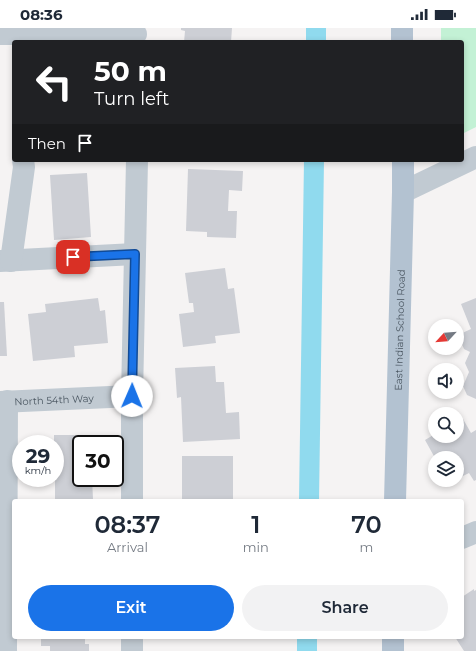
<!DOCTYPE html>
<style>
body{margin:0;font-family:Montserrat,sans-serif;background:#f2f2f3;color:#1f2937;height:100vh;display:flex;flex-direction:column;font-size:15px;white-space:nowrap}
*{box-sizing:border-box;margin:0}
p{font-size:13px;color:#747a83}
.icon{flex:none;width:22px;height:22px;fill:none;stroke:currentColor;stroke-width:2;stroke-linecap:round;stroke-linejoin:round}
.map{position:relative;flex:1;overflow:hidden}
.side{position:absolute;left:12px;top:471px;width:452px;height:140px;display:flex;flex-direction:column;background:#fff;border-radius:4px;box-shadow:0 2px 6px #0003}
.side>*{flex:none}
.top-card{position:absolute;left:12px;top:12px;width:452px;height:122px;border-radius:4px;box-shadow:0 2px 6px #0003;background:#202124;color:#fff;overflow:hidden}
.needle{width:26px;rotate:244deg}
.controls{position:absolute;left:428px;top:291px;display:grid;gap:8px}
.controls a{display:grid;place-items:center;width:36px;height:36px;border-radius:50%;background:#fff;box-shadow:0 2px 6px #0003;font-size:20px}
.speed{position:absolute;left:12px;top:407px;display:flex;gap:8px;font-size:20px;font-weight:700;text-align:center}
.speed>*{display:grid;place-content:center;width:52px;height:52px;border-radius:50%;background:#fff;box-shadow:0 2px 6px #0003;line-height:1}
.speed small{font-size:10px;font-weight:400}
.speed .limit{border:2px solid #111;border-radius:6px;background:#fff;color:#111}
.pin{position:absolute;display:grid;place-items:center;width:34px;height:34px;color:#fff;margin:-17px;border-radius:8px;box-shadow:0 2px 6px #0006}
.me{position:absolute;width:44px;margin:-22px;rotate:1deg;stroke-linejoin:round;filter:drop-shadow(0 0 3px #0008)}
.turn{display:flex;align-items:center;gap:14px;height:84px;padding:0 16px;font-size:18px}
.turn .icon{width:52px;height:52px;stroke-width:2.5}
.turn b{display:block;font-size:28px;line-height:34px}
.then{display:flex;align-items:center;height:38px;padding:0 16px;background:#0003;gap:8px;font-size:15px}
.eta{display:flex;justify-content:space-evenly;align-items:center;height:68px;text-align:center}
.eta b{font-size:24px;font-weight:600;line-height:28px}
.action{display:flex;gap:8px;margin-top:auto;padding:8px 16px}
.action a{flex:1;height:46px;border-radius:24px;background:#1a73e8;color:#fff;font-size:16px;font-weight:600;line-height:46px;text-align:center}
.action a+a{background:#f2f2f3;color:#1f2937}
.status{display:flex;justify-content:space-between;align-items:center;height:28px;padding:0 20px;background:#fff;direction:ltr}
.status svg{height:11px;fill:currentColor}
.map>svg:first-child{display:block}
.green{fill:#c3f1d5}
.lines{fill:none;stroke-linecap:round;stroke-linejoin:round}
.canal{stroke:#90daee;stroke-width:20}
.building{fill:#cdcfd5}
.minor{stroke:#c1cad2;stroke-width:22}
.major{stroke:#b3c2d1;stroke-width:22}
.route-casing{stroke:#114b97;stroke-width:10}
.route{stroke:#1a73e8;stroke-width:7}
.labels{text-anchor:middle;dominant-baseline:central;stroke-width:3.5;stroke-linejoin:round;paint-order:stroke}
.street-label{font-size:10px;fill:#4a5661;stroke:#fff}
</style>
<div class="status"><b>08:36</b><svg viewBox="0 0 49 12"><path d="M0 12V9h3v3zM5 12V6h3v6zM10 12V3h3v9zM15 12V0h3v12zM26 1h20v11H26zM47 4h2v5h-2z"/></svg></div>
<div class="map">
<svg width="476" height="623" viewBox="0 0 476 623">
<rect width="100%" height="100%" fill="#f5f3f3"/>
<polygon class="green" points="441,0 476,0 476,99 462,106 462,14 441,14"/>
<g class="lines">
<g class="canal">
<polyline points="316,14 316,0"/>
<polyline points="309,473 314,132"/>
<polyline points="307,623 307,609"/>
</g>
</g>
<g class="building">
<polygon points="181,0 232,0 231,14 184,14 185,3 181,2"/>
<polygon points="188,141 243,143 242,163 229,162 228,183 237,183 236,210 207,209 207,204 186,203"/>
<polygon points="87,145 91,209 54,212 50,147"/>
<polygon points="225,240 228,261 234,260 240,305 215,308 216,315 183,319 179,286 194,284 193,275 189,275 185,245"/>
<polygon points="98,270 100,283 105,282 108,315 74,318 75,329 33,333 28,286 46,284 45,276"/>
<polygon points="476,270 476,371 467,367 463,358 469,344 465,335 470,324 464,321 458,307 471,301 461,276"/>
<polygon points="0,274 4,274 7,328 0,328"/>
<polygon points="215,338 216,354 224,354 226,385 239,384 240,411 183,414 181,369 177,370 175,340"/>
<polygon points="463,391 471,405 476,402 476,452 474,453 469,445 457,451 457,430 435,430 425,412 435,406 435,408 457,408 457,394"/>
<polygon points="54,407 91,407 91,416 81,416 81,450 92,450 93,471 55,471 55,416 54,416"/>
<rect x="182" y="428" width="51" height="45"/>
<polygon points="474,561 474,563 476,562 476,623 464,623 455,609 462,609 462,569"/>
<polygon points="41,609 85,609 85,616 89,616 89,623 50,623 50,618 41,618"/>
</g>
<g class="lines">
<g class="minor">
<polyline points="0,6 136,6"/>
<polyline points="403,164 476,129"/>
<polyline points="0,233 135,226"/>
<polyline points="11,233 24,139 23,132"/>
<path id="s1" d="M 0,374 L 132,368"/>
<polyline points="132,473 132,368 137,132"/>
<polyline points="462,510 476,504"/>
<polyline points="6,623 7,373"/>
<polyline points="132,623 132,609"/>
</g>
<g class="major">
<polyline points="402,0 402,14"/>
<path id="s2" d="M 395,473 L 403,164 L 403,132"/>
<polyline points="393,609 393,623"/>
</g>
</g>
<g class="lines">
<defs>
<polyline id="route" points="73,229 135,226 132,368"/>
</defs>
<use href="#route" class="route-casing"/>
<use href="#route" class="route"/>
</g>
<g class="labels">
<g class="street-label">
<text stroke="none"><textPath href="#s2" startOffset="171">East Indian School Road</textPath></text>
<text stroke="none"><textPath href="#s1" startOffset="54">North 54th Way</textPath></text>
</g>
</g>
</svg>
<div class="controls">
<a><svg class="needle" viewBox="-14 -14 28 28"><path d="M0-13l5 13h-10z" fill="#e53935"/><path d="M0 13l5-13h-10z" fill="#747a83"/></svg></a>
<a><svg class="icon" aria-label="sound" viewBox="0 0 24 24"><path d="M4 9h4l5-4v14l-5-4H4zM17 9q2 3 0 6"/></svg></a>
<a><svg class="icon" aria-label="search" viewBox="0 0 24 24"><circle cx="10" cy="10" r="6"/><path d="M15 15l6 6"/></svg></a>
<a><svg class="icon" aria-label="layers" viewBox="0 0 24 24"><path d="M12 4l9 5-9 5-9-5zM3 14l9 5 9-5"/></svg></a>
</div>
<div class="speed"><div>29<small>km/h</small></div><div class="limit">30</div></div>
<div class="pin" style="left:73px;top:229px;background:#d93025"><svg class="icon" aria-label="arrive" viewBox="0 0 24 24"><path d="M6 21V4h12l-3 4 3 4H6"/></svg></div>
<svg class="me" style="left:132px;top:368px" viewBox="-20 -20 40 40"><circle r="19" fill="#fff"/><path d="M0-13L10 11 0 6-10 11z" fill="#1a73e8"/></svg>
<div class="top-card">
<div class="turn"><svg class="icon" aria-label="left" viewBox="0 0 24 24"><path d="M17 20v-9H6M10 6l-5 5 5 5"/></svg><div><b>50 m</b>Turn left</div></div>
<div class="then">Then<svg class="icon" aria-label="arrive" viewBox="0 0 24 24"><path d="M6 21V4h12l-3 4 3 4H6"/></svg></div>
</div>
<section class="side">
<div class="eta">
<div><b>08:37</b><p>Arrival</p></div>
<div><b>1</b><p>min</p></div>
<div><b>70</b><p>m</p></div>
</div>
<div class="action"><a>Exit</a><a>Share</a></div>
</section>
</div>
